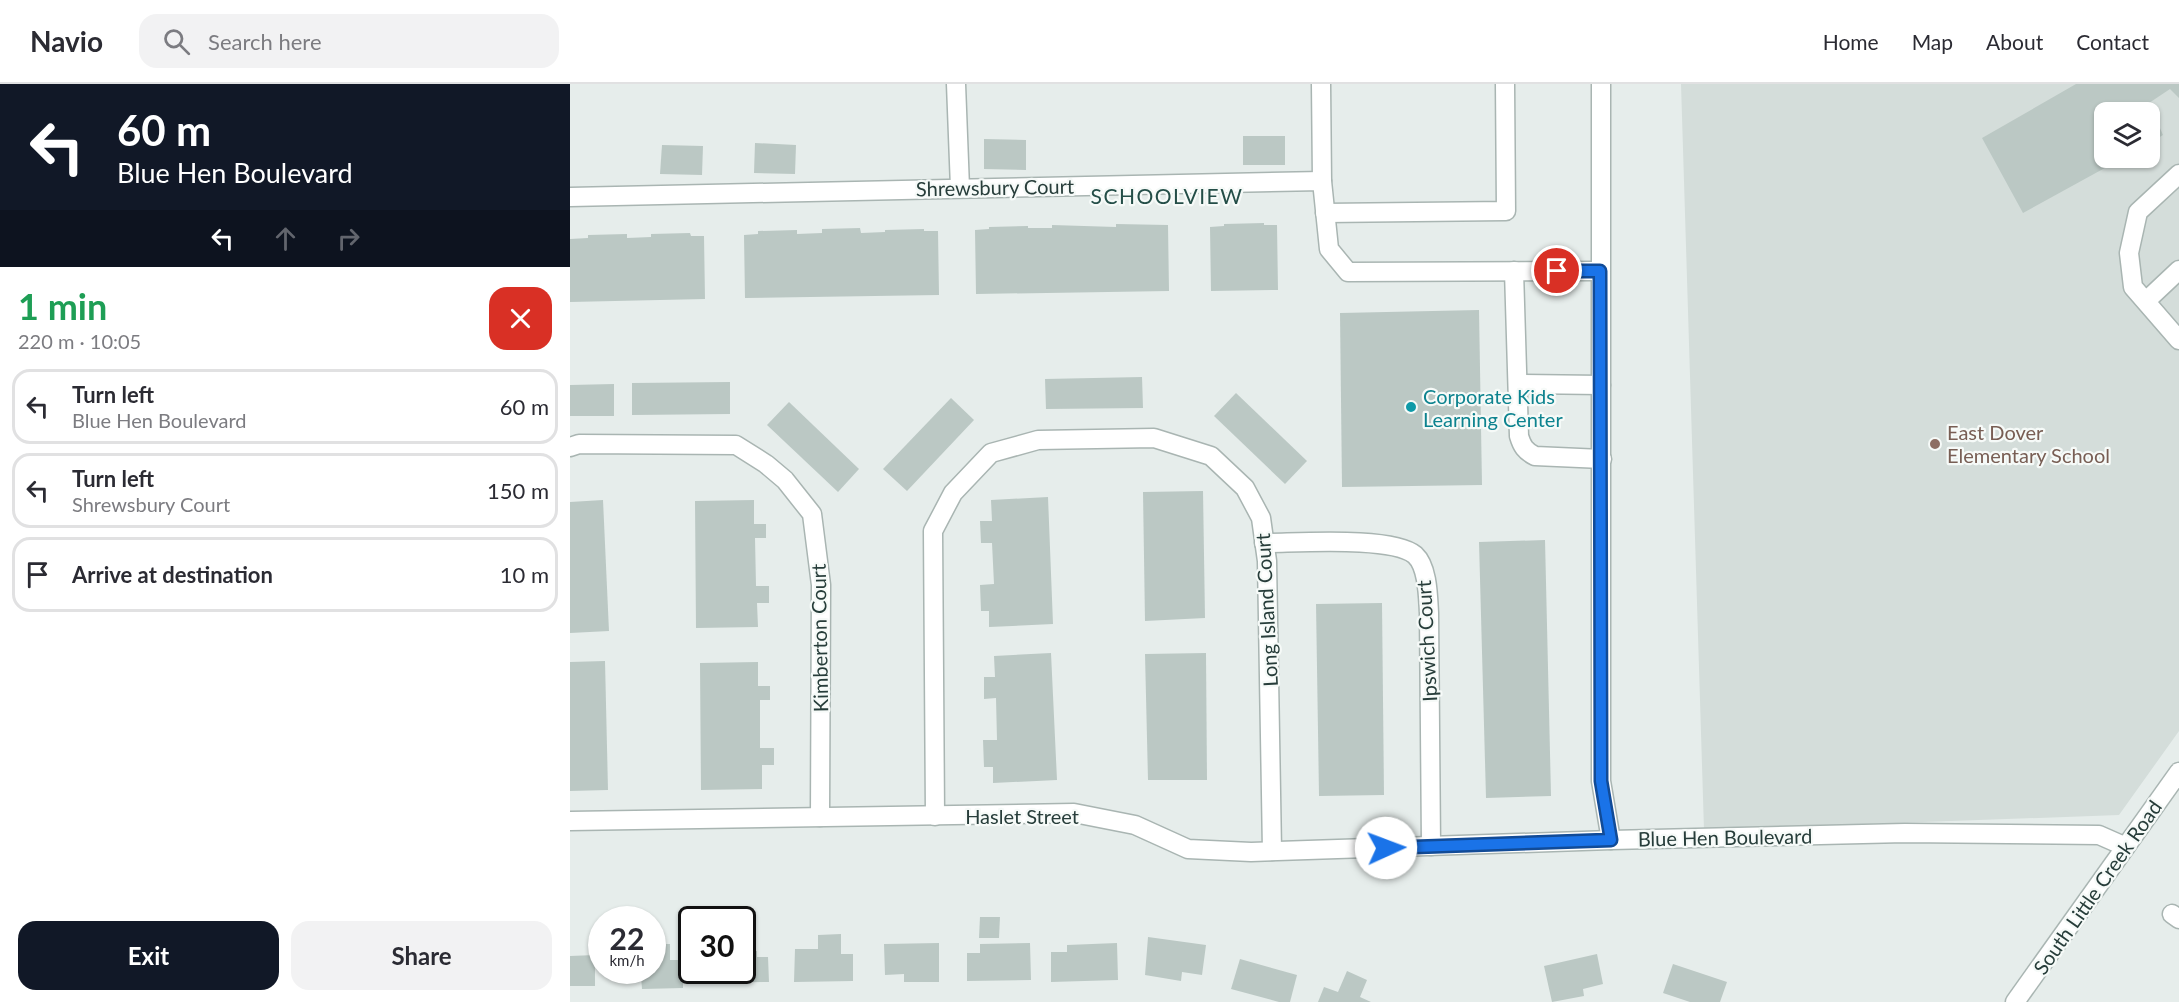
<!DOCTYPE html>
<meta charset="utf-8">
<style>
body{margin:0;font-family:Lato,sans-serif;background:#f2f2f3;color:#2b2b33;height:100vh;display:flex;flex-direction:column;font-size:22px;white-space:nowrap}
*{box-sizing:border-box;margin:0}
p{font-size:20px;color:#7c7c81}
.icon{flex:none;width:33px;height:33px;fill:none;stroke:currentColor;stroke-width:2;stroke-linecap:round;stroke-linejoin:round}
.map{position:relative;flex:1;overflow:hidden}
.side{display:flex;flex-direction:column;background:#fff;width:570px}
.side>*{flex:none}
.guide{background:#111827;color:#fff;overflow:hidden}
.buttons{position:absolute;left:1524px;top:18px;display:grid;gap:12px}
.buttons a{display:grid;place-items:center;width:66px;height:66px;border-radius:12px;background:#fff;box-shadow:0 2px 4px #0004;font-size:30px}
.speed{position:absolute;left:18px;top:822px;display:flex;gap:12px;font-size:30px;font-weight:700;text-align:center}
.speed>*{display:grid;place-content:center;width:78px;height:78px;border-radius:50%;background:#fff;box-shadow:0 2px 4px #0004;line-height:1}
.speed small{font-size:15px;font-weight:400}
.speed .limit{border:3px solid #111;border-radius:9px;background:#fff;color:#111}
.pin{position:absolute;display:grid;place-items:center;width:51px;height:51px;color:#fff;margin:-26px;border:3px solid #fff;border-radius:50%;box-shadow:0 2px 6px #0007}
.me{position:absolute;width:66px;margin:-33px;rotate:88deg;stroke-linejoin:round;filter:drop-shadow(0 0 4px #0008)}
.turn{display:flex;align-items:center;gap:21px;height:126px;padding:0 18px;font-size:27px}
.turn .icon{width:78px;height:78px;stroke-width:2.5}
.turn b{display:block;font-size:42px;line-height:51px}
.lanes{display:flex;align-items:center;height:57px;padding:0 18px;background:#0003;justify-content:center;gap:30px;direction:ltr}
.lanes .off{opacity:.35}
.round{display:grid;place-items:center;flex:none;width:63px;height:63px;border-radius:18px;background:#f2f2f3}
.head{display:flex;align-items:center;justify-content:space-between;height:102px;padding:0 18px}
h1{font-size:36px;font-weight:700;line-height:45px;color:#1e9e55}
.action{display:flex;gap:12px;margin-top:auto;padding:12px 18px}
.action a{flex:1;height:69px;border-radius:18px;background:#111827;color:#fff;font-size:24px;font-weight:700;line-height:69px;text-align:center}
.action a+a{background:#f2f2f3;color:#2b2b33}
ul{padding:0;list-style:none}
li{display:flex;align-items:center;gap:18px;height:75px;margin:0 12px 9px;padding:0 6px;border:3px solid #e1e1e2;border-radius:18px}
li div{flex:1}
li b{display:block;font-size:22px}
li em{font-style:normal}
header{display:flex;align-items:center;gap:36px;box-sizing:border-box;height:84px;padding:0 30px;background:#fff;border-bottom:2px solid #e1e1e2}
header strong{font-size:28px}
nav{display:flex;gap:33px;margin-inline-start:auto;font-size:21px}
.search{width:420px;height:54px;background:#f2f2f3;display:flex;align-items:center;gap:15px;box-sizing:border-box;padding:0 21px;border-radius:18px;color:#7c7c81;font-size:22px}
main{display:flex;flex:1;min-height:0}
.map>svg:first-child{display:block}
.built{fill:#d4ddda;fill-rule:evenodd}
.building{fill:#bbc8c4}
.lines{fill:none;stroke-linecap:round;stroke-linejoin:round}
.minor-casing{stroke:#a9b5b2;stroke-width:21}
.minor{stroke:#fff;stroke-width:18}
.route-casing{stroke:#114b97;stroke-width:15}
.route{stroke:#1a73e8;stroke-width:10}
.culture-dot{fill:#0f9aa8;stroke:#f6faf8;stroke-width:2}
.education-dot{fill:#8d6e63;stroke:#f6faf8;stroke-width:2}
.labels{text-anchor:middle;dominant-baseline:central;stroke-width:4.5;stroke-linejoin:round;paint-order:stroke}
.street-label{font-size:20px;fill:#273d3a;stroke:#f6faf8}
.culture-label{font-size:20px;fill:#0d838f;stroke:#f6faf8;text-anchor:start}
.education-label{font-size:20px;fill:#785e54;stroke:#f6faf8;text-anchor:start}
.neighbourhood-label{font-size:21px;letter-spacing:1.5px;fill:#244e48;stroke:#f6faf8}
</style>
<header>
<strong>Navio</strong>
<div class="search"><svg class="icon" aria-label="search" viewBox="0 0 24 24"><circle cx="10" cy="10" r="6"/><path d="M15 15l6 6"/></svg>Search here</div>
<nav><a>Home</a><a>Map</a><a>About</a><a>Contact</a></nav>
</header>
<main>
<section class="side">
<div class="guide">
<div class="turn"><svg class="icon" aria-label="left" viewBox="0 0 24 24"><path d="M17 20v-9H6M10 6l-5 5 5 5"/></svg><div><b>60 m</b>Blue Hen Boulevard</div></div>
<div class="lanes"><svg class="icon" aria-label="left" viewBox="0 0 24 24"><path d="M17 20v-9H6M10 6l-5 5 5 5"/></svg><svg class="icon off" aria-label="ahead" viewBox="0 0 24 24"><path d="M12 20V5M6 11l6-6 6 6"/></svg><svg class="icon off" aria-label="right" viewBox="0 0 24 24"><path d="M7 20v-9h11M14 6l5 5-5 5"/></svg></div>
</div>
<div class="head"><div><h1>1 min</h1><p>220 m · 10:05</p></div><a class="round" style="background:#d93025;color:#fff"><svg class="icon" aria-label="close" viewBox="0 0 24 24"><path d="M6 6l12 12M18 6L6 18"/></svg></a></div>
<ul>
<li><svg class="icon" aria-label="left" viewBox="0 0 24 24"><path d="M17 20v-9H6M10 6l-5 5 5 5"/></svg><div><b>Turn left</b><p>Blue Hen Boulevard</p></div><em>60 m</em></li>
<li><svg class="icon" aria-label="left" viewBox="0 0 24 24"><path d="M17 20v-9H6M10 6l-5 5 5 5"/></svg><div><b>Turn left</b><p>Shrewsbury Court</p></div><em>150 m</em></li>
<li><svg class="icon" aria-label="arrive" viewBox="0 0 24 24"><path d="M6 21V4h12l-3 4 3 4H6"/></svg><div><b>Arrive at destination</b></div><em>10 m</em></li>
</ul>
<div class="action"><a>Exit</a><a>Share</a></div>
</section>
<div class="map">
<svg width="1609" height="918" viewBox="0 0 1609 918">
<rect width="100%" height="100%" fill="#e6edeb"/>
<path class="built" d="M 1111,0 L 1609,0 L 1609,647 L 1549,731 L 1134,746 ZM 1534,28 L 1580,28 L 1580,74 L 1534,74 Z"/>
<g class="building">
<polygon points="1506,0 1609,0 1609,14 1600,5 1579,19 1593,51 1580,59 1580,28 1534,28 1534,74 1553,74 1453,129 1412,54"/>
<rect x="673" y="52" width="42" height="29"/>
<polygon points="414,55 456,56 456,86 414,85"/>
<polygon points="185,59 226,61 225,90 184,89"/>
<polygon points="92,61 133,62 132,91 90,90"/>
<polygon points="694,139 694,141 707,141 708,206 641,207 640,143 654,142 654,140"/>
<polygon points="546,140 598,141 599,207 406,210 405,146 419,145 419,143 458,142 458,144 482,144 482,141 546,143"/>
<polygon points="290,144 291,149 315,148 315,146 354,145 354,147 368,147 369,211 175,214 174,151 188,150 188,147 227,146 227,150 252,149 252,145"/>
<polygon points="120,149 121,152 134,152 135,215 0,218 0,155 18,154 18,151 57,150 57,154 81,153 81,150"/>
<polygon points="909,226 912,401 772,403 770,229"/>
<polygon points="572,293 573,324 476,325 475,295"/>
<polygon points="160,298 160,330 62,331 62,299"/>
<polygon points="44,300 44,332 0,332 0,301"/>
<polygon points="666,309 737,377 715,400 644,332"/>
<polygon points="381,314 404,336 337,407 313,385"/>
<polygon points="219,318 289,385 268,408 197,341"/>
<polygon points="633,407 635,534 575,537 573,408"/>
<polygon points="478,413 483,540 419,543 419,527 411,527 410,501 424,500 422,459 411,459 410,437 422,437 421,416"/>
<polygon points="33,416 39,547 0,549 0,418"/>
<polygon points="184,416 184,440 196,440 196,454 185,454 186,502 199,502 199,519 187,519 188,543 126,544 125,417"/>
<polygon points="975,456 981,712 916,714 909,458"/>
<polygon points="812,519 814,711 749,712 746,520"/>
<polygon points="481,569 487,696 423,699 423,683 414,683 413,656 427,656 426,614 414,615 414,593 425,593 424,572"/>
<polygon points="636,569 637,696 578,696 575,570"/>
<polygon points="35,577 38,706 0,707 0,578"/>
<polygon points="188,578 188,602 200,602 200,616 190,616 190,664 204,664 204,681 192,681 192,705 131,706 130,579"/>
<polygon points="410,833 430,833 429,854 409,854"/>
<polygon points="271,850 271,870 283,870 283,897 224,898 225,865 248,865 248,851"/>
<polygon points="578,853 636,861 632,891 612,888 611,897 575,891"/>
<polygon points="369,859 369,898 334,898 334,890 315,891 314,860"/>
<polygon points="460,859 461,896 397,897 397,869 410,869 410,860"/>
<polygon points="547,859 548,896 481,898 481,868 497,868 497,861"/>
<polygon points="82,860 100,860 100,876 113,876 113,904 72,905 71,892 59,893 59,886 82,886"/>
<polygon points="187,867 187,873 198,873 199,898 136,899 136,886 172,886 172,868"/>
<polygon points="1027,870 1033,900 1013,905 1014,912 982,918 974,882"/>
<polygon points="25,871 25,902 0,902 0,872"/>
<polygon points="670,875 727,891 720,918 709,918 661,905"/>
<polygon points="1103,880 1157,898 1150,918 1120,918 1093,909"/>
<polygon points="777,887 797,896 790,913 801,918 748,918 754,903 768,908"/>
</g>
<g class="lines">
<defs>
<g id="minor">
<polyline points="386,0 390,104"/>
<polyline points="751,0 752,97"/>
<polyline points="1031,0 1031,697 1041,756"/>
<polyline points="1609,90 1568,128 1559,169 1563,203 1609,256"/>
<polyline points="0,113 752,97 759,165 778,188 1030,187"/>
<polyline points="755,129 936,127 935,0"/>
<path d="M 944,187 L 949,352 C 952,362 955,367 965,372 L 1032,375"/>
<polyline points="1576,217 1609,186"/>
<polyline points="948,300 1031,301"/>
<polyline points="0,363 9,360 166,361 196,380 215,396 242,430 251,501 250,733"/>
<path d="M 694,459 C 727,459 823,452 845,471 C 858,483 858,513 859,529 L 861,762"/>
<polyline points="365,732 363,447 383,409 421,369 468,356 584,354 641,372 675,404 691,434 697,477 702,767"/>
<polyline points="0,737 504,729 565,741 618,765 681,768 1041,756 1335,749 1529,751 1554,762"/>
<polyline points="1602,830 1609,835"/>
<polyline points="1445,918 1609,688"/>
</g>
</defs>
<use href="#minor" class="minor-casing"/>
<use href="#minor" class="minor"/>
</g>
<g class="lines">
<defs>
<polyline id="route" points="816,764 1041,756 1031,697 1030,187 987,187"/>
</defs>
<use href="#route" class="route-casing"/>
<use href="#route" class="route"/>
</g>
<circle class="culture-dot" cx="841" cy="323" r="6"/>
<circle class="education-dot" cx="1365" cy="360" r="6"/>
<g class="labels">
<g class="street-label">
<text transform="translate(425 103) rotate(-1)">Shrewsbury Court</text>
<text transform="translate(696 526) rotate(-93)">Long Island Court</text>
<text transform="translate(249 554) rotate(-91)">Kimberton Court</text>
<text transform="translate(856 557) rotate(-93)">Ipswich Court</text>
<text x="452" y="732">Haslet Street</text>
<text transform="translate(1155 753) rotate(-1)">Blue Hen Boulevard</text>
<text transform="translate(1527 803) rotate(-55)">South Little Creek Road</text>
</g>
<g class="culture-label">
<text x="853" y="312">Corporate Kids<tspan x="853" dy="23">Learning Center</tspan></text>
</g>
<g class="education-label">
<text x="1377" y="348">East Dover<tspan x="1377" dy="23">Elementary School</tspan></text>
</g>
<g class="neighbourhood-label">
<text x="597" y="111">SCHOOLVIEW</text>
</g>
</g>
</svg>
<div class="buttons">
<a><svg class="icon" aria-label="layers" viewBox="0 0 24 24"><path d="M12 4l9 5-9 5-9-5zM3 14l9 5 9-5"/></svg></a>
</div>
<div class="speed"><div>22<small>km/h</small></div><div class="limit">30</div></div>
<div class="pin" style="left:987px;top:187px;background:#d93025"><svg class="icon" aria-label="arrive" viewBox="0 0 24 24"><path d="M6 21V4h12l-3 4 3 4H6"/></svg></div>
<svg class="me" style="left:816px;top:764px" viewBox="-20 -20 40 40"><circle r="19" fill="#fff"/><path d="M0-13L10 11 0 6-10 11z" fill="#1a73e8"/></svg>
</div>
</main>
